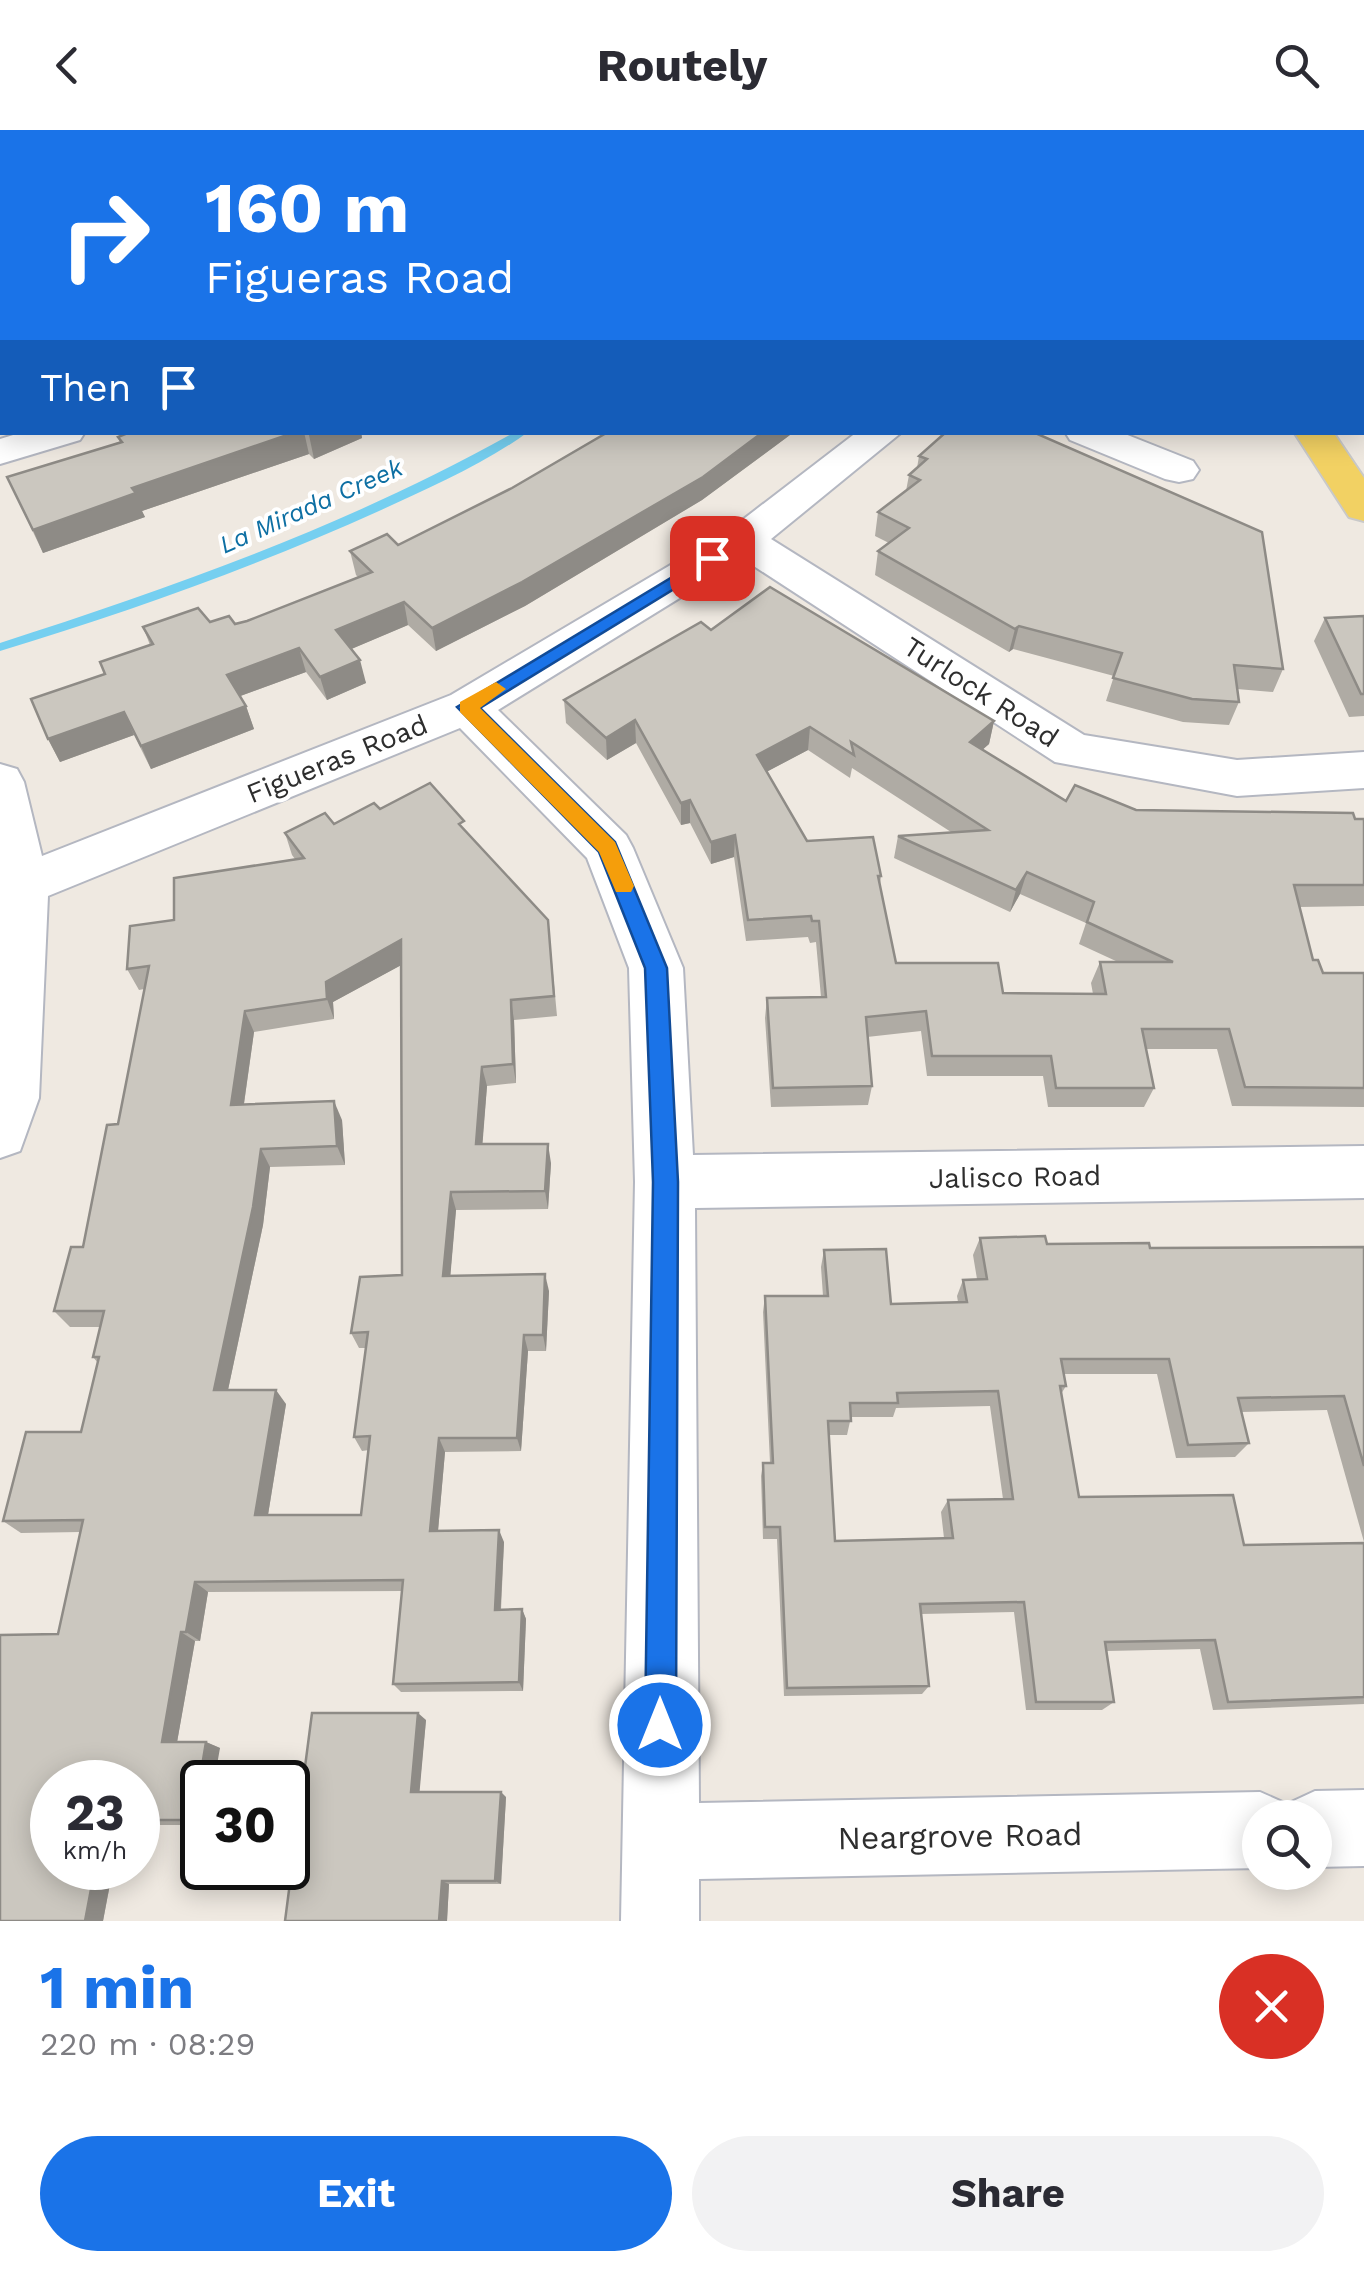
<!DOCTYPE html>
<meta charset="utf-8">
<style>
body{margin:0;font-family:"Work Sans",sans-serif;background:#f2f2f3;color:#2b2b33;height:100vh;display:flex;flex-direction:column;font-size:38px;white-space:nowrap}
*{box-sizing:border-box;margin:0}
p{font-size:32px;color:#7c7c81}
.icon{flex:none;width:55px;height:55px;fill:none;stroke:currentColor;stroke-width:2;stroke-linecap:round;stroke-linejoin:round}
.map{position:relative;height:1791px;overflow:hidden}
.drawer{display:flex;flex-direction:column;background:#fff;flex:1}
.drawer>*{flex:none}
.guide{position:absolute;left:0px;top:0px;width:1365px;height:305px;box-shadow:0 5px 25px #0003;background:#1a73e8;color:#fff;overflow:hidden}
.tools{position:absolute;left:1242px;top:1670px;display:grid;gap:20px}
.tools a{display:grid;place-items:center;width:90px;height:90px;border-radius:50%;background:#fff;box-shadow:0 5px 25px #0003;font-size:50px}
.speed{position:absolute;left:30px;top:1630px;display:flex;gap:20px;font-size:50px;font-weight:700;text-align:center}
.speed>*{display:grid;place-content:center;width:130px;height:130px;border-radius:50%;background:#fff;box-shadow:0 5px 25px #0003;line-height:1}
.speed small{font-size:25px;font-weight:400}
.speed .limit{border:5px solid #111;border-radius:15px;background:#fff;color:#111}
.pin{position:absolute;display:grid;place-items:center;width:85px;height:85px;color:#fff;margin:-42px;border-radius:20px;box-shadow:0 5px 15px #0006}
.me{position:absolute;width:110px;margin:-55px;rotate:0deg;stroke-linejoin:round;filter:drop-shadow(0 0 8px #0008)}
.turn{display:flex;align-items:center;gap:35px;height:210px;padding:0 40px;font-size:45px}
.turn .icon{width:130px;height:130px;stroke-width:2.5}
.turn b{display:block;font-size:70px;line-height:85px}
.then{display:flex;align-items:center;height:95px;padding:0 40px;background:#0003;gap:20px;font-size:38px}
.round{display:grid;place-items:center;flex:none;width:105px;height:105px;border-radius:52px;background:#f2f2f3}
.head{display:flex;align-items:center;justify-content:space-between;height:170px;padding:0 40px}
h1{font-size:60px;font-weight:700;line-height:75px;color:#1a73e8}
.primary-button{display:flex;gap:20px;margin-top:auto;padding:20px 40px}
.primary-button a{flex:1;height:115px;border-radius:60px;background:#1a73e8;color:#fff;font-size:40px;font-weight:700;line-height:115px;text-align:center}
.primary-button a+a{background:#f2f2f3;color:#2b2b33}
header{display:flex;justify-content:space-between;align-items:center;height:130px;padding:0 40px;background:#fff;font-size:45px;font-weight:700}
.map>svg:first-child{display:block}
.lines{fill:none;stroke-linecap:round;stroke-linejoin:round}
.stream{fill:#75cff0;fill-rule:evenodd}
.street-casing{stroke:#b4b7c1;stroke-width:4}
.primary-casing{stroke:#c9c9c9;stroke-width:4}
.street{fill:#fff;fill-rule:evenodd}
.primary{fill:#f2d163;fill-rule:evenodd}
.wall{fill:#afaba4;fill-rule:evenodd}
.shaded-wall{fill:#8e8b86}
.building{fill:#cbc7bf;stroke:#8e8b86;stroke-width:2.5;fill-rule:evenodd}
.route{fill:#1a73e8;stroke:#114b97;stroke-width:2.5}
.slow{fill:#f59e0b}
.labels{text-anchor:middle;dominant-baseline:central;stroke-width:8;stroke-linejoin:round;paint-order:stroke}
.far-water-label{font-size:25px;font-style:italic;fill:#0d6fa3;stroke:#fff}
.street-label{font-size:28px;fill:#2e2e2e;stroke:#fff}
.near-street-label{font-size:32px;fill:#2e2e2e;stroke:#fff}
</style>
<header><svg class="icon" aria-label="back" viewBox="0 0 24 24"><path d="M15 5l-7 7 7 7"/></svg>Routely<svg class="icon" aria-label="search" viewBox="0 0 24 24"><circle cx="10" cy="10" r="6"/><path d="M15 15l6 6"/></svg></header>
<div class="map">
<svg width="1364" height="1791" viewBox="0 0 1364 1791">
<rect width="100%" height="100%" fill="#efe9e1"/>
<g class="lines">
<g class="stream">
<polygon points="1188,0 1218,0 1212,2 1187,2"/>
<path d="M 515,302 L 528,302 C 486,333 427,359 379,381 C 257,436 129,482 0,521 L 0,513 C 180,455 349,395 515,302 Z"/>
</g>
<defs>
<g id="street">
<polygon points="607,0 643,0 645,2 609,2"/>
<rect x="1362" y="100" width="2" height="20"/>
<polygon points="23,302 85,302 80,310 0,334 0,309"/>
<polygon points="857,302 902,302 771,409 1084,605 1237,630 1364,622 1364,658 1237,666 1055,632 743,429 498,580 626,705 633,718 683,838 693,1025 1364,1016 1364,1068 695,1078 699,1673 1260,1662 1287,1674 1315,1661 1364,1660 1364,1736 1315,1737 1315,1688 1260,1688 1260,1738 699,1749 699,1791 621,1791 635,1052 629,838 587,728 460,598 48,766 39,968 20,1021 0,1028 0,634 17,639 24,652 42,726 451,565 728,401"/>
<polygon points="1065,302 1120,302 1193,331 1199,340 1193,349 1179,352 1165,349 1070,310"/>
</g>
<g id="primary">
<polygon points="1042,0 1075,0 1077,2 1044,2"/>
<polygon points="1093,0 1126,0 1128,2 1095,2"/>
<polygon points="1362,276 1364,277 1364,302 1362,301"/>
<polygon points="1294,302 1333,302 1364,348 1364,391 1349,387"/>
</g>
</defs>
<use href="#street" class="street-casing"/>
<use href="#primary" class="primary-casing"/>
<use href="#street" class="street"/>
<use href="#primary" class="primary"/>
</g>
<g class="wall">
<polygon points="1362,5 1364,8 1364,75 1362,75"/>
<polygon points="1364,127 1364,195 1362,195 1362,131"/>
<polygon points="130,302 361,302 362,308 314,329 309,324 142,381 145,387 43,423 7,347 120,313 118,307"/>
<polygon points="608,302 794,302 702,370 525,476 436,521 408,495 351,519 366,553 327,570 306,542 240,566 246,576 254,599 151,639 134,605 60,632 48,609 105,544 150,515 143,497 210,492 235,494 247,491 358,447 356,445 350,421 398,415 512,358"/>
<polygon points="946,302 1283,539 1273,562 1237,559 1239,572 1229,595 1183,592 1106,571 1114,546 1013,519 1009,522 875,445 878,421 889,413 875,406 878,382 906,361 909,345 917,338 919,326"/>
<polygon points="1364,486 1364,586 1349,587 1314,511 1325,488"/>
<path d="M 711,500 L 994,591 L 989,614 L 982,620 L 1066,671 L 1136,680 L 1364,689 L 1364,776 L 1299,777 L 1313,830 L 1323,843 L 1364,843 L 1364,977 L 1232,976 L 1217,919 L 1146,919 L 1154,958 L 1144,977 L 1048,977 L 1043,946 L 927,946 L 921,901 L 867,907 L 872,956 L 868,975 L 771,977 L 765,888 L 767,868 L 821,867 L 816,812 L 810,813 L 808,807 L 746,811 L 734,727 L 711,734 L 690,693 L 681,695 L 636,613 L 607,630 L 566,593 L 564,570 ZM 808,620 L 850,648 L 852,638 L 951,702 L 898,706 L 894,728 L 1010,782 L 1020,764 L 1086,793 L 1079,814 L 1118,832 L 1100,832 L 1091,853 L 1093,864 L 1003,863 L 896,833 L 880,754 L 881,746 L 807,711 L 766,642 Z"/>
<path d="M 380,679 L 466,703 L 548,790 L 557,886 L 514,890 L 516,953 L 487,956 L 482,1014 L 551,1033 L 548,1079 L 456,1080 L 450,1146 L 549,1161 L 546,1221 L 528,1221 L 521,1321 L 445,1322 L 438,1401 L 504,1412 L 501,1480 L 522,1479 L 526,1489 L 523,1561 L 401,1562 L 393,1554 L 402,1461 L 208,1462 L 200,1511 L 195,1511 L 177,1612 L 206,1612 L 220,1618 L 202,1652 L 202,1695 L 138,1695 L 138,1652 L 52,1652 L 113,1738 L 103,1791 L 0,1791 L 58,1504 L 80,1402 L 21,1403 L 3,1391 L 81,1302 L 98,1233 L 93,1227 L 100,1197 L 70,1197 L 54,1181 L 83,1117 L 118,994 L 144,859 L 139,860 L 127,839 L 174,790 L 295,729 L 292,725 L 285,703 L 334,694 ZM 401,835 L 402,1145 L 351,1203 L 359,1218 L 366,1218 L 354,1307 L 362,1321 L 369,1320 L 361,1385 L 268,1385 L 286,1274 L 228,1260 L 263,1095 L 270,1037 L 345,1035 L 342,990 L 244,974 L 254,902 L 334,889 L 333,872 Z"/>
<path d="M 980,1108 L 1047,1114 L 1150,1118 L 1364,1117 L 1364,1412 L 1327,1280 L 1241,1282 L 1249,1313 L 1235,1327 L 1176,1328 L 1157,1244 L 1064,1244 L 1066,1256 L 1061,1264 L 1079,1367 L 1244,1415 L 1364,1412 L 1364,1574 L 1213,1580 L 1200,1519 L 1107,1521 L 1114,1572 L 1102,1580 L 1026,1580 L 1014,1482 L 921,1484 L 929,1556 L 922,1564 L 784,1566 L 777,1409 L 763,1409 L 761,1346 L 763,1333 L 770,1333 L 763,1182 L 765,1166 L 823,1166 L 821,1137 L 824,1120 L 891,1174 L 958,1172 L 957,1166 L 963,1150 L 977,1149 L 973,1125 ZM 990,1276 L 1003,1369 L 948,1370 L 941,1382 L 944,1408 L 835,1411 L 829,1305 L 847,1305 L 851,1287 L 893,1287 L 896,1278 Z"/>
<polygon points="426,1590 419,1662 506,1667 501,1754 449,1754 447,1791 285,1791"/>
</g>
<g class="shaded-wall">
<polygon points="869,0 949,0 939,2 864,2"/>
<rect x="0" y="259" width="2" height="26"/>
<polygon points="296,302 304,302 309,324 142,381 145,387 43,423 33,400 132,358"/>
<polygon points="315,302 361,302 362,308 314,329 309,305"/>
<polygon points="763,302 794,302 702,370 525,476 436,521 432,498"/>
<polygon points="404,472 408,495 342,523 336,500"/>
<polygon points="1019,496 1013,519 1009,522 1015,499"/>
<polygon points="299,518 306,542 235,568 227,545"/>
<polygon points="360,530 366,553 327,570 320,547"/>
<polygon points="246,576 254,599 151,639 141,616"/>
<polygon points="124,582 134,605 60,632 48,609"/>
<polygon points="635,590 636,613 607,630 606,608"/>
<polygon points="994,591 989,614 965,635 970,612"/>
<polygon points="810,597 808,620 755,648 757,625"/>
<polygon points="690,670 690,693 681,695 681,673"/>
<polygon points="735,705 734,727 711,734 711,712"/>
<polygon points="1027,742 1020,764 1010,782 1016,760"/>
<polygon points="401,810 407,832 333,872 334,889 327,869 326,852"/>
<polygon points="511,870 514,890 516,953 513,934"/>
<polygon points="245,881 254,902 241,994 231,975"/>
<polygon points="482,937 487,956 481,1033 476,1014"/>
<polygon points="334,971 342,990 345,1035 337,1016"/>
<polygon points="548,1014 551,1033 548,1079 545,1061"/>
<polygon points="261,1019 270,1037 263,1095 225,1274 214,1260"/>
<polygon points="451,1062 456,1080 449,1162 443,1146"/>
<polygon points="545,1144 549,1161 546,1221 543,1205"/>
<polygon points="524,1205 528,1221 521,1321 517,1308"/>
<polygon points="276,1260 286,1274 266,1397 255,1385"/>
<polygon points="439,1308 445,1322 437,1412 430,1401"/>
<polygon points="499,1400 504,1412 500,1490 495,1480"/>
<polygon points="195,1452 208,1462 200,1511 186,1502"/>
<polygon points="522,1479 526,1489 523,1561 519,1552"/>
<polygon points="181,1502 195,1511 176,1618 162,1612"/>
<polygon points="418,1583 426,1590 419,1668 411,1662"/>
<polygon points="206,1612 220,1618 214,1652 202,1652 202,1693 193,1690"/>
<polygon points="501,1662 506,1667 501,1754 495,1751"/>
<polygon points="95,1738 113,1738 103,1791 85,1791"/>
<polygon points="442,1751 449,1754 447,1791 439,1791"/>
</g>
<g class="building">
<polygon points="0,0 557,0 553,2 2,2 2,259 0,259"/>
<polygon points="735,0 869,0 864,2 740,2"/>
<polygon points="1345,0 1360,0 1361,2 1324,2"/>
<polygon points="1362,5 1364,8 1364,51 1362,49"/>
<rect x="1362" y="132" width="2" height="40"/>
<polygon points="130,302 296,302 132,358 136,363 33,400 7,347 122,312 118,307"/>
<polygon points="608,302 763,302 703,347 522,452 432,498 404,472 336,500 360,530 320,547 299,518 227,545 246,576 141,616 124,582 48,609 31,569 105,544 100,532 153,514 143,497 198,478 210,492 229,486 235,494 247,491 372,442 350,421 387,404 398,415 512,358"/>
<polygon points="946,302 1033,302 1262,402 1283,539 1234,535 1239,572 1192,569 1113,548 1122,523 1019,496 1015,499 878,421 909,398 878,382 920,350 909,345 927,329 919,326"/>
<path d="M 770,457 L 994,591 L 970,612 L 1066,671 L 1075,655 L 1136,680 L 1353,683 L 1355,689 L 1364,689 L 1364,755 L 1294,755 L 1313,830 L 1318,830 L 1323,843 L 1364,843 L 1364,958 L 1245,957 L 1229,899 L 1142,899 L 1154,958 L 1056,958 L 1051,926 L 932,926 L 926,881 L 866,887 L 872,956 L 773,958 L 767,868 L 826,867 L 819,791 L 812,791 L 811,786 L 748,790 L 735,705 L 711,712 L 690,670 L 681,673 L 635,590 L 606,608 L 564,570 L 701,492 L 711,500 ZM 810,597 L 854,625 L 851,612 L 988,700 L 898,706 L 1016,760 L 1027,742 L 1094,772 L 1087,792 L 1173,832 L 1100,832 L 1106,864 L 1003,863 L 998,833 L 896,833 L 878,746 L 881,746 L 873,707 L 807,711 L 757,625 Z"/>
<polygon points="1364,486 1364,564 1361,564 1325,488"/>
<path d="M 430,653 L 464,691 L 459,694 L 548,790 L 554,866 L 511,870 L 513,934 L 482,937 L 476,1014 L 548,1014 L 545,1061 L 451,1062 L 443,1146 L 545,1144 L 543,1205 L 524,1205 L 517,1308 L 439,1308 L 430,1401 L 499,1400 L 495,1480 L 522,1479 L 519,1552 L 393,1554 L 403,1450 L 195,1452 L 186,1502 L 181,1502 L 162,1612 L 206,1612 L 193,1690 L 138,1690 L 138,1652 L 52,1652 L 52,1738 L 95,1738 L 85,1791 L 0,1791 L 0,1505 L 58,1504 L 83,1390 L 3,1391 L 26,1302 L 81,1302 L 99,1227 L 93,1227 L 104,1181 L 54,1181 L 71,1117 L 83,1117 L 107,995 L 118,994 L 149,836 L 127,839 L 130,796 L 174,790 L 174,748 L 304,728 L 285,703 L 325,683 L 334,694 L 374,673 L 380,679 ZM 401,810 L 402,1145 L 360,1147 L 351,1203 L 368,1202 L 354,1307 L 370,1306 L 361,1385 L 255,1385 L 276,1260 L 214,1260 L 253,1077 L 261,1019 L 337,1016 L 334,971 L 231,975 L 245,881 L 327,869 L 326,852 Z"/>
<path d="M 1045,1106 L 1047,1114 L 1149,1113 L 1150,1118 L 1364,1117 L 1364,1336 L 1344,1266 L 1238,1268 L 1249,1313 L 1188,1315 L 1169,1229 L 1061,1229 L 1066,1256 L 1060,1256 L 1079,1367 L 1233,1365 L 1244,1415 L 1364,1413 L 1364,1567 L 1228,1572 L 1215,1510 L 1105,1512 L 1114,1572 L 1036,1572 L 1024,1472 L 920,1474 L 929,1556 L 787,1558 L 780,1397 L 765,1397 L 763,1333 L 773,1333 L 765,1166 L 828,1166 L 824,1120 L 886,1119 L 891,1174 L 967,1172 L 963,1150 L 987,1149 L 980,1108 ZM 998,1261 L 1013,1369 L 948,1370 L 953,1408 L 835,1411 L 828,1291 L 851,1291 L 850,1273 L 898,1273 L 897,1263 Z"/>
<polygon points="312,1583 418,1583 411,1662 501,1662 495,1751 442,1751 439,1791 285,1791"/>
</g>
<polygon class="route" points="712,423 718,424 718,432 480,578 615,712 667,838 678,1052 676,1595 671,1606 660,1610 650,1606 645,1595 653,1052 645,838 599,722 457,577"/>
<polygon class="slow" points="496,552 506,559 480,578 615,712 634,756 631,762 616,762 599,722 460,582 460,572"/>
<g class="labels">
<g class="far-water-label">
<text transform="translate(311 376) rotate(-24)">La Mirada Creek</text>
</g>
<g class="street-label">
<text transform="translate(981 562) rotate(33)">Turlock Road</text>
<text transform="translate(337 629) rotate(-22)">Figueras Road</text>
<text transform="translate(1015 1047) rotate(-1)">Jalisco Road</text>
</g>
<g class="near-street-label">
<text transform="translate(960 1706) rotate(-1)">Neargrove Road</text>
</g>
</g>
</svg>
<div class="tools">
<a><svg class="icon" aria-label="search" viewBox="0 0 24 24"><circle cx="10" cy="10" r="6"/><path d="M15 15l6 6"/></svg></a>
</div>
<div class="speed"><div>23<small>km/h</small></div><div class="limit">30</div></div>
<div class="pin" style="left:712px;top:428px;background:#d93025"><svg class="icon" aria-label="arrive" viewBox="0 0 24 24"><path d="M6 21V4h12l-3 4 3 4H6"/></svg></div>
<svg class="me" style="left:660px;top:1595px" viewBox="-20 -20 40 40"><circle r="17" fill="#1a73e8" stroke="#fff" stroke-width="3"/><path d="M0-11L8 9 0 5-8 9z" fill="#fff"/></svg>
<div class="guide">
<div class="turn"><svg class="icon" aria-label="right" viewBox="0 0 24 24"><path d="M7 20v-9h11M14 6l5 5-5 5"/></svg><div><b>160 m</b>Figueras Road</div></div>
<div class="then">Then<svg class="icon" aria-label="arrive" viewBox="0 0 24 24"><path d="M6 21V4h12l-3 4 3 4H6"/></svg></div>
</div>
</div>
<section class="drawer">
<div class="head"><div><h1>1 min</h1><p>220 m · 08:29</p></div><a class="round" style="background:#d93025;color:#fff"><svg class="icon" aria-label="close" viewBox="0 0 24 24"><path d="M6 6l12 12M18 6L6 18"/></svg></a></div>
<div class="primary-button"><a>Exit</a><a>Share</a></div>
</section>
